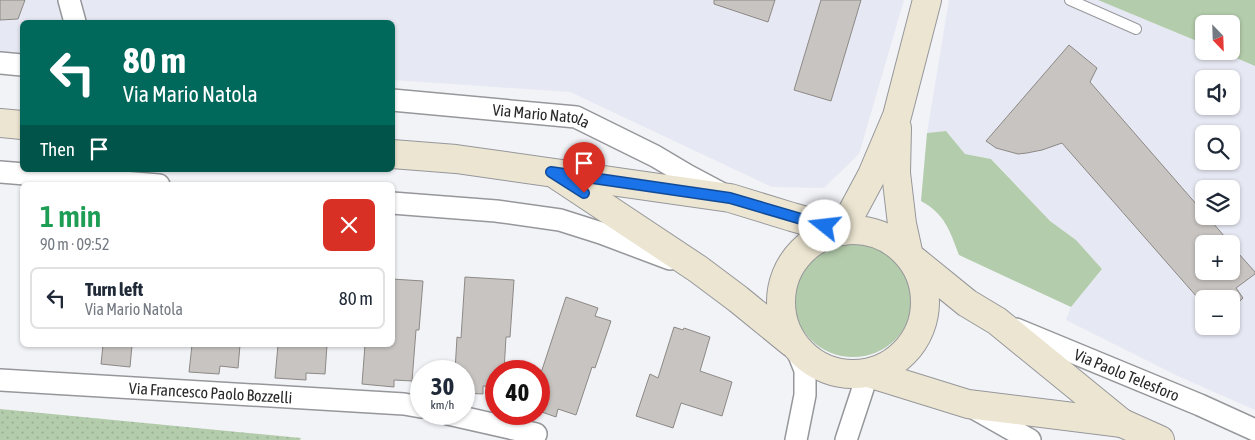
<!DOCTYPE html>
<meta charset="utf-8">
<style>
body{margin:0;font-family:"Asap Condensed",sans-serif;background:#f6f6f7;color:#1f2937;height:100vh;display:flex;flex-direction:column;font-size:19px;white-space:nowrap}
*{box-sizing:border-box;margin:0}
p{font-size:16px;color:#747a83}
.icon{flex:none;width:28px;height:28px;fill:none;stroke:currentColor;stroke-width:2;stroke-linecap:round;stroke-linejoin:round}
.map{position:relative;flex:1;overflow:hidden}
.drawer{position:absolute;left:20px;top:182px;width:375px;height:165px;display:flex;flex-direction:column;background:#fff;border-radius:8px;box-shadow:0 1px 4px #0004}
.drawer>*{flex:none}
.hud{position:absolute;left:20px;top:20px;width:375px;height:152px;border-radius:8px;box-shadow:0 1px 4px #0004;background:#00695c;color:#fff;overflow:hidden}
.needle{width:32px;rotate:157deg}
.buttons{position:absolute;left:1195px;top:15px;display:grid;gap:10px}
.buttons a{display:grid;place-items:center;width:45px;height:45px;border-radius:8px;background:#fff;box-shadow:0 1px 4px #0004;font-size:25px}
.speed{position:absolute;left:410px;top:360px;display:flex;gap:10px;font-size:25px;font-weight:700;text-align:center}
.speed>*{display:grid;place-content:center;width:65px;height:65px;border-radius:50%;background:#fff;box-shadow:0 1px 4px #0004;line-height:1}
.speed small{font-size:12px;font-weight:400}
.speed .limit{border:8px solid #d22;background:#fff;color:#111}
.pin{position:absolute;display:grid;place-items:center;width:42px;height:42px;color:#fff;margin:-51px -21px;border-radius:50% 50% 50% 0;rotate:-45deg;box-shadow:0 0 5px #0007}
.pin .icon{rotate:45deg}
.me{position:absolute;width:55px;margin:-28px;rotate:286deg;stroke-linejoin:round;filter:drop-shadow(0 0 4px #0008)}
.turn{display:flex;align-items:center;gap:18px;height:105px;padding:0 20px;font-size:22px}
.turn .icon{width:65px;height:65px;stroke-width:2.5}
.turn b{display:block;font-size:35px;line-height:42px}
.then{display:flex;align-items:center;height:48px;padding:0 20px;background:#0003;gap:10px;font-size:19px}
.round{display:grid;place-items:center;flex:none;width:52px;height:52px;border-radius:8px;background:#f6f6f7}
.overview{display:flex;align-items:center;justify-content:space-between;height:85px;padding:0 20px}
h1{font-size:30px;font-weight:600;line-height:38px;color:#1e9e55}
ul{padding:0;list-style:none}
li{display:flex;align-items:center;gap:15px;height:62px;margin:0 10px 8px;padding:0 10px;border:2px solid #e0e1e3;border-radius:8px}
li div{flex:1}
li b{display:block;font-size:19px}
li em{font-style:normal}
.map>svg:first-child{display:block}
.built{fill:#e6e8f3;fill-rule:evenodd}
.green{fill:#b3ccab}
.park{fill:url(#park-dots)}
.building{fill:#c8c4c1;stroke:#8c8986}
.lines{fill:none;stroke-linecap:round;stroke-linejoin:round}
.lane-casing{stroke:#96979b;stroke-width:12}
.street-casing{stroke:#96979b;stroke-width:24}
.secondary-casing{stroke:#96979b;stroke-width:30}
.lane{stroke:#fff;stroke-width:10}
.street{stroke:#fff;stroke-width:21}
.secondary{stroke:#ece5d1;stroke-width:28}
.route-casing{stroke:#114b97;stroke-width:12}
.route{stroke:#1a73e8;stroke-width:9}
.labels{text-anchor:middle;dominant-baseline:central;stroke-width:4.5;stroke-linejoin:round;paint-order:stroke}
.street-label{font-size:16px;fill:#282829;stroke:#fff}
</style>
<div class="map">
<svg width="1255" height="440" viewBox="0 0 1255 440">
<defs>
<pattern id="park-dots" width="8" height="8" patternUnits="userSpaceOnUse" patternTransform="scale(1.25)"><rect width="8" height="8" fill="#b3ccab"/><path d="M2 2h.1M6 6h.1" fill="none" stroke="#9aaf93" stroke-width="1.8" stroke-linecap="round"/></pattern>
</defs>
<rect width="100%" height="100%" fill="#f2f3f7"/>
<g class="built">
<polygon points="0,0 904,0 859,154 824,188 772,187 570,92 393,80 392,22 22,22 22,54 0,52"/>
<path d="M 949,0 L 1098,0 L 1204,44 L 1204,51 L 1220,51 L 1255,66 L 1255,410 L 1178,376 L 1066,320 L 1071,307 L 1102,269 L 1076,240 L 1050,221 L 992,159 L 965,154 L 946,131 L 927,133 ZM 1204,79 L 1231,79 L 1231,106 L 1204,106 ZM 1204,134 L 1231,134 L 1231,161 L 1204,161 ZM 1204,189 L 1231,189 L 1231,216 L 1204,216 ZM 1204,244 L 1231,244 L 1231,271 L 1204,271 ZM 1204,299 L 1231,299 L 1231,326 L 1204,326 Z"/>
</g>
<g class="green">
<polygon points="1098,0 1255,0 1255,66 1220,51 1231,51 1231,24 1204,24 1204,44"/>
<path d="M 946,131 L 965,154 L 991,159 L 1050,221 L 1076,240 L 1102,269 L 1071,307 L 959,255 C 950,231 945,214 921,201 L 927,133 Z"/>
<circle cx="853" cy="297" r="60"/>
</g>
<polygon class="park" points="0,409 301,438 300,440 0,440"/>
<g class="building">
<polygon points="0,0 25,0 18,19 0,20"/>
<polygon points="714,0 775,0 768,22 714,4"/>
<polygon points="821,0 861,0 831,101 794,90"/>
<polygon points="1069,45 1097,68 1090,82 1204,213 1204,216 1207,216 1231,244 1204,244 1204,271 1231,271 1231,245 1255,272 1255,274 1236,288 1243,298 1231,309 1231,299 1204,299 1204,300 1199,295 1197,297 1062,143 1042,150 1027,153 1018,154 996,148 986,141"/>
<polygon points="465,277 514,280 510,337 506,337 504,371 496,371 496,387 483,386 483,394 464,393 464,371 455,371 457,337 461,338"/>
<polygon points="392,279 423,281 419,330 416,330 412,381 394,380 394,387 362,384 365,345 392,345"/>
<polygon points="566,297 598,308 595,316 611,321 595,368 592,367 576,415 558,409 556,417 539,411 539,379"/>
<polygon points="674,327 683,330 684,328 710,337 700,371 732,382 722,416 681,403 673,428 636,416 650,374 658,378"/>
<polygon points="103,345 132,345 130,367 101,364"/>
<polygon points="192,345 240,345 238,368 220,366 219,374 189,372"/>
<polygon points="278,345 327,345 325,374 306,373 306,380 275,378"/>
</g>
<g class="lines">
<defs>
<polyline id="lane" points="1070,0 1136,29"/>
<g id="street">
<polyline points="69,0 75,22"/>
<polyline points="0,63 22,65"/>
<path id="s1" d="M 392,100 L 576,117 L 655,156 L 687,175 L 719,192"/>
<polyline points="0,172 159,185"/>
<polyline points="392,203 496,211 560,220 601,233 670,259"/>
<path id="s2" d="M 1016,329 L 1200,405 L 1255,430"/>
<polyline points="795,345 805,370 805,395 796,440"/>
<path id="s3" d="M 0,380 L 404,404 L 421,407"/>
<polyline points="972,407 1030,440"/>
<polyline points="448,414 536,434"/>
<polyline points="846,440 868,373"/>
</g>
<g id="secondary">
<polyline points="0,123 22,125"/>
<polyline points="897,128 896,173 902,224 909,256"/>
<polyline points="392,154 456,159 730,198 792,217 842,231"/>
<polyline points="558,176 698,269 738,299 792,343"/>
<circle cx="853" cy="302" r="72"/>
<polyline points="842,231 872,175 897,116 927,0"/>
<polyline points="914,260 967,303 997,321 1122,423 1160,440"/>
<polyline points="868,373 968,404 1122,423"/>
</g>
</defs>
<use href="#lane" class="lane-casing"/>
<use href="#street" class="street-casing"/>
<use href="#secondary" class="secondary-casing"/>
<use href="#lane" class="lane"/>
<use href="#street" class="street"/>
<use href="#secondary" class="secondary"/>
</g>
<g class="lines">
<defs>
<polyline id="route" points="584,193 551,172 730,198 825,226"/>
</defs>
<use href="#route" class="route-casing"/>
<use href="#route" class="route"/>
</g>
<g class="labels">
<g class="street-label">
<text stroke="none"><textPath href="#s1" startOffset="150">Via Mario Natola</textPath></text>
<text stroke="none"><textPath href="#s2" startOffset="120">Via Paolo Telesforo</textPath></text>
<text stroke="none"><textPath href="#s3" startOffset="211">Via Francesco Paolo Bozzelli</textPath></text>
</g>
</g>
</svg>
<div class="buttons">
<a><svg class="needle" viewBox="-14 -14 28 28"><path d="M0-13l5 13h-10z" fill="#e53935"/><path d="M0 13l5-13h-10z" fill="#747a83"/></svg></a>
<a><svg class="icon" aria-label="sound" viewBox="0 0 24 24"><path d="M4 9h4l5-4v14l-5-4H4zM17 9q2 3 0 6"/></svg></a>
<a><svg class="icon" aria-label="search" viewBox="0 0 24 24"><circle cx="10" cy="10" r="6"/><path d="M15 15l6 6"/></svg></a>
<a><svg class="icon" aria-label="layers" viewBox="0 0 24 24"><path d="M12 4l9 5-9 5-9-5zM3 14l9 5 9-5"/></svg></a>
<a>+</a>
<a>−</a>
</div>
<div class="speed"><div>30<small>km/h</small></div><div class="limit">40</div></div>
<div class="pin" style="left:584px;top:193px;background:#d93025"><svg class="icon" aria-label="arrive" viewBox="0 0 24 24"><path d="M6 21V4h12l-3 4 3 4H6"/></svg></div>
<svg class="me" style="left:825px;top:226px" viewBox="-20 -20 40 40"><circle r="19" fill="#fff"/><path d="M0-13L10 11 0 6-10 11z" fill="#1a73e8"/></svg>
<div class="hud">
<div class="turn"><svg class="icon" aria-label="left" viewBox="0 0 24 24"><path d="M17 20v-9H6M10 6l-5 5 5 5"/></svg><div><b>80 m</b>Via Mario Natola</div></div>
<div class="then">Then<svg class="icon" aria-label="arrive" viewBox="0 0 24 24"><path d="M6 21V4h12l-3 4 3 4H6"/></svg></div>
</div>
<section class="drawer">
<div class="overview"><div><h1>1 min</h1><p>90 m · 09:52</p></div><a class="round" style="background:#d93025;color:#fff"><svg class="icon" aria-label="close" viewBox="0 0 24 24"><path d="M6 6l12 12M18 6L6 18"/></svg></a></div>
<ul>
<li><svg class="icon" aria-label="left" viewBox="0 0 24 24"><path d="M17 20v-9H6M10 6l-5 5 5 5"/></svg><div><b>Turn left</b><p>Via Mario Natola</p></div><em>80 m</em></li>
</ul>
</section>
</div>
